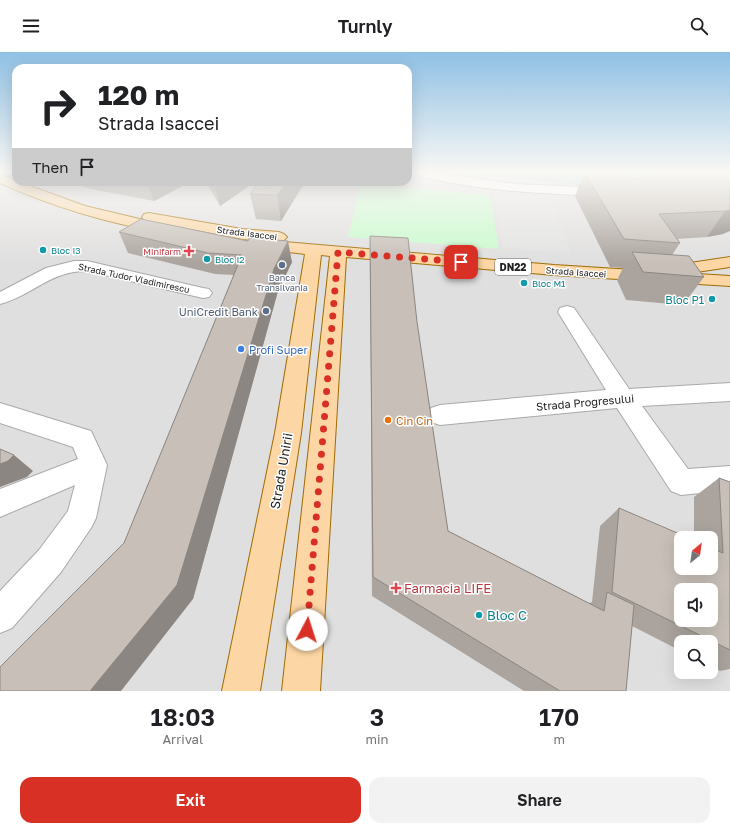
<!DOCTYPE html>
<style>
body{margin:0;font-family:"Golos Text",sans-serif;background:#f2f2f2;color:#202124;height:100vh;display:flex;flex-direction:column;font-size:15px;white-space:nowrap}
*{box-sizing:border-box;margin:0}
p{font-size:13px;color:#757577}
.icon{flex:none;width:22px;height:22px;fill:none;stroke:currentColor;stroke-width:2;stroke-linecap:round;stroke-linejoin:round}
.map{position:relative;height:639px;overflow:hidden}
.side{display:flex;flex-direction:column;background:#fff;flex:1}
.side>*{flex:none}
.top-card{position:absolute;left:12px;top:12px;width:400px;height:122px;border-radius:12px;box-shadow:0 4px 16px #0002;background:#fff;color:#202124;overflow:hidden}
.needle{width:26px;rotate:29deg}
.tools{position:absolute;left:674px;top:479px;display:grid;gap:8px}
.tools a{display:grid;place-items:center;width:44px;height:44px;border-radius:8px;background:#fff;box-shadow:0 4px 16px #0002;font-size:20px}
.pin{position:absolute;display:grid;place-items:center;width:34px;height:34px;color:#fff;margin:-17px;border-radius:8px;box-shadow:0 2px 6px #0006}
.me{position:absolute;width:44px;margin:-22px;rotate:5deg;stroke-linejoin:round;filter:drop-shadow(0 0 3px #0008)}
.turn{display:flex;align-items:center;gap:14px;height:84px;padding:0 20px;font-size:18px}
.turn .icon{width:52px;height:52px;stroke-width:2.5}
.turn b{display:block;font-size:28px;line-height:34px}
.then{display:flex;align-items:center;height:38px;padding:0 20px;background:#0003;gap:8px;font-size:15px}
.eta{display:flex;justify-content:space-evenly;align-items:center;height:68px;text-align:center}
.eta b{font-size:24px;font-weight:600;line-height:28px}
.cta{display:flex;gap:8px;margin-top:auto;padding:8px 20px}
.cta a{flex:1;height:46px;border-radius:12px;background:#d93025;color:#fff;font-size:16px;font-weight:600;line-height:46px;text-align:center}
.cta a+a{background:#f2f2f2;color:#202124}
header{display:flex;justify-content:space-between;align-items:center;height:52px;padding:0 20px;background:#fff;font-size:18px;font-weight:600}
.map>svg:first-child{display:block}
.residential{fill:#e0dfdf;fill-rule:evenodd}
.park{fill:#c8facc}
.parking{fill:#e2e2e2}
.plaza{fill:#dddde8}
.water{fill:#aad3df}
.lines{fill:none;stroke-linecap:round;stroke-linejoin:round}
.street-casing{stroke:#a9a9a9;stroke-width:2}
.primary-casing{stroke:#a06b00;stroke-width:2}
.street{fill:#fff;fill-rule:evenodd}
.primary{fill:#fcd6a4;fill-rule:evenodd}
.wall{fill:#aba49e}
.shaded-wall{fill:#8b8681}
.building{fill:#c7bfb8;stroke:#8b8681;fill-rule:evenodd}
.route{stroke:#d93025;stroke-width:7;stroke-dasharray:0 12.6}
.culture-dot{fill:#0f9aa8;stroke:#fff;stroke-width:1.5}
.health-dot{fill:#e0444e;stroke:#fff;stroke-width:1.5}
.service-dot{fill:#5c6f8a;stroke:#fff;stroke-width:1.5}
.shop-dot{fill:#3f7fe0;stroke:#fff;stroke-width:1.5}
.food-dot{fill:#e8710a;stroke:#fff;stroke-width:1.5}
.labels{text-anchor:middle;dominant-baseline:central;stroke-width:3;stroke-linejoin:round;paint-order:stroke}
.far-street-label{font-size:9px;fill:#222;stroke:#fff}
.far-culture-label{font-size:9px;fill:#0d838f;stroke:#fff;text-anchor:start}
.far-health-label{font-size:9px;fill:#be3a42;stroke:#fff;text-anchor:end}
.far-service-label{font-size:9px;fill:#4e5e75;stroke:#fff}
.shield{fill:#fff;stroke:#646464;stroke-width:1}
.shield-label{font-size:10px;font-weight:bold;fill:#222}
.culture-label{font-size:11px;fill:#0d838f;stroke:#fff;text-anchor:end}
.service-label{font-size:11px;fill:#4e5e75;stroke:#fff;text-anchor:end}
.shop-label{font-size:11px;fill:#366cbe;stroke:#fff;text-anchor:start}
.street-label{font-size:11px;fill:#222;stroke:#fff}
.food-label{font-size:11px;fill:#c56008;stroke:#fff;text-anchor:start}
.near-street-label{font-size:13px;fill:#222;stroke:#fff}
.near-health-label{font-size:13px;fill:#be3a42;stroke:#fff;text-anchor:start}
.near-culture-label{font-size:13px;fill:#0d838f;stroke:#fff;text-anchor:start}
</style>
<header><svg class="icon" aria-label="menu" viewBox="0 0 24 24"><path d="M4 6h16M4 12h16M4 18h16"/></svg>Turnly<svg class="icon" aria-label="search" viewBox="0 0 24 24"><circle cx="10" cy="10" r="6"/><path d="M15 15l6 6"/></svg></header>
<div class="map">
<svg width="730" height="639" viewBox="0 0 730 639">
<rect width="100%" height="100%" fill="#f2efe9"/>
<path class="residential" d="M 0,121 L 16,121 L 16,130 L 408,130 L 408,121 L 465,121 L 602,136 L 730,121 L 730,639 L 0,639 ZM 681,486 L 711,486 L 711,516 L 681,516 ZM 681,538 L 711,538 L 711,568 L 681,568 ZM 681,590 L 711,590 L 711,620 L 681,620 Z"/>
<polygon class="park" points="361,132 490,143 499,197 348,185"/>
<polygon class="parking" points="493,142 549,145 571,201 503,196"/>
<polygon class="plaza" points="408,121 465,121 654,143 497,136 453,137 408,128"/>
<polygon class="water" points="465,121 664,121 602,136"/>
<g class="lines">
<defs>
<g id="street">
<path d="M 417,121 L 441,121 L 514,132 L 607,136 L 612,137 L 613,140 L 612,143 L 607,144 C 544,142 481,139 419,124 Z"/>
<path d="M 74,209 L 87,209 L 203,236 L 209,237 L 212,241 L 209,245 L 203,246 L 87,219 C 49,219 34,243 0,252 L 0,240 L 46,216 Z"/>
<polygon points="567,254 574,256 629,337 730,331 730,349 642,354 688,417 730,414 730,438 681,443 671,439 617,356 440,373 431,370 428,363 431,356 440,353 606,338 558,260 560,256"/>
<polygon points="0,351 91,379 107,413 96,466 91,476 61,520 12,576 0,581 0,539 39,498 68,459 75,433 0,465 0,437 78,407 73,395 0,371"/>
</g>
<g id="primary">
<path d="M 0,123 L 85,154 L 169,174 L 171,177 L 169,180 L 164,181 C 107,171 53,155 0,131 Z"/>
<polygon points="149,161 242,177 279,180 284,182 287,185 284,188 279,190 242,187 144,168 142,165 144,162"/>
<polygon points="261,188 554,213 730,224 730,234 554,223 346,205 320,639 282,639 330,204 321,203 301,381 260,639 222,639 275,381 305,202 255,196 253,193 255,190"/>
<polygon points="730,205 730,215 690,221 684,220 682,216 684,212 690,211"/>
</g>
</defs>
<use href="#street" class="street-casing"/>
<use href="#primary" class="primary-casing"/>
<use href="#street" class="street"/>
<use href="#primary" class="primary"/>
</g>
<g class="wall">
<polygon points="0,121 16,121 16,124 10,126 0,122"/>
<polygon points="584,121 628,121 634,128 730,121 723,182 707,185 677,187 680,191 672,203 704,225 683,253 626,248 617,228 623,216 610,215 575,144"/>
<polygon points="71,130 190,130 154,149 86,136"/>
<polygon points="206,130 255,130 220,154"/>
<polygon points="259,130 305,130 281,169 256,167 250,142"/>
<polygon points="119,180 292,210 278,239 193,547 124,491 234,223 215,222 128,201"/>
<polygon points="370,184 417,270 448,479 589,551 592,550 600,474 619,456 711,516 711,486 694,486 694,445 719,426 730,430 730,617 720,619 711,614 711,590 681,590 681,599 632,574 626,639 524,639 372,544"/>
</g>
<g class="shaded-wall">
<polygon points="8,121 16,121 16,124 10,126"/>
<polygon points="147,130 190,130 154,149"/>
<polygon points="224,130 255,130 220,154 215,136"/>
<polygon points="287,130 305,130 281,169 277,143"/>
<polygon points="730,158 730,179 723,182 707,185 725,159"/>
<polygon points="288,189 292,210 278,239 193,547 121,639 90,639 274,217"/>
<polygon points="14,403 33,419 27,425 0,435 0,412"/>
</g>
<g class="building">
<polygon points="585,121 628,121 634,128 655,121 730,121 730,158 725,159 659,162 680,191 624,187"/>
<polygon points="211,130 224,130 215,136"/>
<polygon points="259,130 287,130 277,143 250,142"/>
<polygon points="141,167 248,189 249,186 288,189 274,217 177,533 90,639 0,639 0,615 124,491 242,203 208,201 119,180"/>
<polygon points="370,184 408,186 417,270 448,479 604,559 607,540 634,553 626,639 560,639 373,525"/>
<polygon points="632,200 689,204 704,225 643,220"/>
<polygon points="0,397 14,403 8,409 0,412"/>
<path d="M 719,426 L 730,430 L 730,598 L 612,540 L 619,456 L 689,486 L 681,486 L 681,516 L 711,516 L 711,496 L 723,501 ZM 681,538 L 711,538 L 711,568 L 681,568 Z"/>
</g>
<linearGradient id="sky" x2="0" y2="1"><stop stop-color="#8fc0e4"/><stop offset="0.57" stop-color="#f9f8f5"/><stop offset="1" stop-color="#f9f8f5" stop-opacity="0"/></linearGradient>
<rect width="730" height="211" fill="url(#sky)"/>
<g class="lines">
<polyline class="route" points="307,578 338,200 461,210"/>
</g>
<g class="culture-dot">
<circle cx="43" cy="198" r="4"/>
<circle cx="207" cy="207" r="4"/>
<circle cx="524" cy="231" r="4"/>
<circle cx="712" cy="247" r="4"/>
<circle cx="479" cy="563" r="4"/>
</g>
<g class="health-dot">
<path d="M187 193h4v4h4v4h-4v4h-4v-4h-4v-4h4z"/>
<path d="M394 530h4v4h4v4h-4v4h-4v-4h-4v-4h4z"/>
</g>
<g class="service-dot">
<circle cx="282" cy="213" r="4"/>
<circle cx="266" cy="259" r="4"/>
</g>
<circle class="shop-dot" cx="241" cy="297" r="4"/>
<circle class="food-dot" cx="388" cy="368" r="4"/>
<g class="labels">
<g class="far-street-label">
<text transform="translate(247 181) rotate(7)">Strada Isaccei</text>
<text transform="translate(576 220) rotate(4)">Strada Isaccei</text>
<text transform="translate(134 226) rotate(12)">Strada Tudor Vladimirescu</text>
</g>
<g class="far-culture-label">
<text x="51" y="198">Bloc I3</text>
<text x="215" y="207">Bloc I2</text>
<text x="532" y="231">Bloc M1</text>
</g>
<g class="far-health-label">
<text x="181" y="199">Minifarm</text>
</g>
<g class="far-service-label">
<text x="282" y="225">Banca<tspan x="282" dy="10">Transilvania</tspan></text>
</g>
<rect class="shield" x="495" y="207" width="36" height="16" rx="3"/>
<g class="shield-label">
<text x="513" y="215">DN22</text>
</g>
<g class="culture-label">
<text x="704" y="247">Bloc P1</text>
</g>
<g class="service-label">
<text x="258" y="259">UniCredit Bank</text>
</g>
<g class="shop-label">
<text x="249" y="297">Profi Super</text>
</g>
<g class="street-label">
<text transform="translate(585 350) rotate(-5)">Strada Progresului</text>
</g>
<g class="food-label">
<text x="396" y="368">Cin Cin</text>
</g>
<g class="near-street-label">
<text transform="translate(281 419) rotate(-80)">Strada Unirii</text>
</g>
<g class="near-health-label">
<text x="404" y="536">Farmacia LIFE</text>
</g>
<g class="near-culture-label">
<text x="487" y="563">Bloc C</text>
</g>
</g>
</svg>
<div class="tools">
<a><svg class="needle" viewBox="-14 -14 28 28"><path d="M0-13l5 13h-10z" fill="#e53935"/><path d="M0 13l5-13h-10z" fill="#757577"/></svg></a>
<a><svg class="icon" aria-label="sound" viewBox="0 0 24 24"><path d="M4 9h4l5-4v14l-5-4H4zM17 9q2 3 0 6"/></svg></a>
<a><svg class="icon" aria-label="search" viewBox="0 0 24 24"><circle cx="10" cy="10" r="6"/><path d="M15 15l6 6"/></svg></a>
</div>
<div class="pin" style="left:461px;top:210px;background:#d93025"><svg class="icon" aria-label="arrive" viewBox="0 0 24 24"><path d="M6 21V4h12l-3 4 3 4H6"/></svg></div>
<svg class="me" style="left:307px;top:578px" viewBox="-20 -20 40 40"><circle r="19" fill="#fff"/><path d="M0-13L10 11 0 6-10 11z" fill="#d93025"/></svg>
<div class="top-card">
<div class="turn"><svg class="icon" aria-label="right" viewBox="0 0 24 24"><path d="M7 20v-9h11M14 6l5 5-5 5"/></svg><div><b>120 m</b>Strada Isaccei</div></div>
<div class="then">Then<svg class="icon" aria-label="arrive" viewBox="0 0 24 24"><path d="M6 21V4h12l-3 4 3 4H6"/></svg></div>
</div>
</div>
<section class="side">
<div class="eta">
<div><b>18:03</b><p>Arrival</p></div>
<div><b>3</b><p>min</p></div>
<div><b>170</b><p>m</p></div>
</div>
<div class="cta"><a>Exit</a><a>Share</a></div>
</section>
